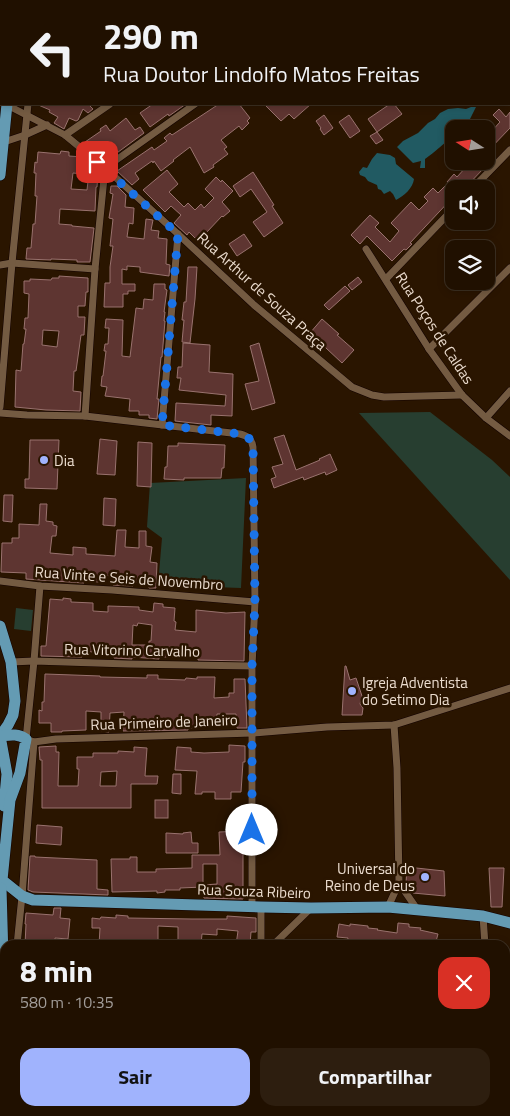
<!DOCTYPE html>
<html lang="pt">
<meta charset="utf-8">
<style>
body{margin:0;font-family:"Titillium Web",sans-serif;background:#2d1e0f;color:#f1f3f6;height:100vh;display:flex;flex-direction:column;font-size:19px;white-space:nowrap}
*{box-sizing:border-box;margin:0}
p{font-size:16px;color:#a29d99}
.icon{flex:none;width:28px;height:28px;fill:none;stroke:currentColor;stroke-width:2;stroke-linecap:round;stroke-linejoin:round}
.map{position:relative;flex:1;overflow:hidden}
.drawer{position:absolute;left:0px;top:940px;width:510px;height:176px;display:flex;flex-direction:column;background:#201000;border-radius:15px 15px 0 0;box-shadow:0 2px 8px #0003,0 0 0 1px #3d3022}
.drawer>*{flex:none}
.top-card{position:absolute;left:0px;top:0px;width:510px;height:105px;box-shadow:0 2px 8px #0003,0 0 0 1px #3d3022;background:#201000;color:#f1f3f6;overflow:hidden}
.needle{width:32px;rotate:282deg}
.controls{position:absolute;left:445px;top:120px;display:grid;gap:10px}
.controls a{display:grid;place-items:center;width:50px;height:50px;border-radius:10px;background:#201000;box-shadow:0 2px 8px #0003,0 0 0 1px #3d3022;font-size:25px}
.pin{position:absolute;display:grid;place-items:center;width:42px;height:42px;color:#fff;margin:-21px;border-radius:10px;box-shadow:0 2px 8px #0006}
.me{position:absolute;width:55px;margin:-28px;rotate:0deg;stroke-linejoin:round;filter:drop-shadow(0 0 4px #0008)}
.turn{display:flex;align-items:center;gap:18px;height:105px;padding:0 20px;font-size:22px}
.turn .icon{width:65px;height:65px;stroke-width:2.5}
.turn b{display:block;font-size:35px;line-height:42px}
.round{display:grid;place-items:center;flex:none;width:52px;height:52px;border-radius:15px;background:#2d1e0f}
.headline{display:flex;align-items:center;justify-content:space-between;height:85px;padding:0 20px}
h1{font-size:30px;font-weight:700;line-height:38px}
.cta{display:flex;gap:10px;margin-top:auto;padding:10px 20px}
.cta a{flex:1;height:58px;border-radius:15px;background:#a0b3fd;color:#111;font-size:20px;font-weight:700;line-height:58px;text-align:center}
.cta a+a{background:#2d1e0f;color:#f1f3f6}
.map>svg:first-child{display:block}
.green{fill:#273e30}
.water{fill:#215a62}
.building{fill:#5e3531;stroke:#99726e;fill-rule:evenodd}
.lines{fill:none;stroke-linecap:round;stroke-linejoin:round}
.minor-casing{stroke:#120200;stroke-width:8}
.primary-casing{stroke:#120200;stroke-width:12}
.minor{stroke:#745b42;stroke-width:7}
.primary{stroke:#649bb3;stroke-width:11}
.route{stroke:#1a73e8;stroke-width:9;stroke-dasharray:0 16.2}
.poi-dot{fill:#a0b3fd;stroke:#2a1500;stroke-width:2}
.labels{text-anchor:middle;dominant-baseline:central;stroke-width:5;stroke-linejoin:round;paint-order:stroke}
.street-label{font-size:15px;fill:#ebdcce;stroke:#2a1500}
.poi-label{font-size:15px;fill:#ebdcce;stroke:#2a1500;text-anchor:start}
</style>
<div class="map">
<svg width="510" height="1116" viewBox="0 0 510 1116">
<rect width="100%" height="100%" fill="#2a1500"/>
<g class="green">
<polygon points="430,412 492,460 510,477 510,580 359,413"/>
<polygon points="246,478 241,588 158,585 162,538 147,527 150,483"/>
<polygon points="16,608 33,610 31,631 14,629"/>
</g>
<g class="water">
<path d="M 471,107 L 476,107 L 467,125 L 462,129 L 454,129 L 454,135 C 444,143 435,152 425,159 L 425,168 L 420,168 L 421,161 L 413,163 L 397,147 L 403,141 L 418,133 L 428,123 L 435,119 L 440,113 L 448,109 L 458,108 L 466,109 Z"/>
<path d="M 377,153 L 390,155 L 395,158 L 396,164 L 414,179 C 413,188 404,196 396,200 L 393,194 L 390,191 L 384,194 L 381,190 L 378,189 L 377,185 L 368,181 L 365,177 L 360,175 L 359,172 L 363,167 L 367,168 L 372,159 Z"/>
</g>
<g class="building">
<polygon points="36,104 88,104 93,109 88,113 83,109 78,120 76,121 69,118 64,129 54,123 58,117 49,112 50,110"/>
<polygon points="153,104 186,104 169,116 168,114 150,127 140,113"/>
<polygon points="219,104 239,104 250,118 247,121 249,123 242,130 239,126 221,140 227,147 224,149 228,154 213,165 214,167 204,173 190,147 173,160 174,161 161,171 154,161 153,163 152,161 135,173 139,179 132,185 117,171 152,147 154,150 167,141 164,138 170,133 172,135"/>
<polygon points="264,104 311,104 294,119 289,114 281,121"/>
<polygon points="390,104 394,104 402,114 377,132 368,119"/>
<polygon points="499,109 506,117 510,112 510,128 486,153 486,129 490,133 500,122 493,115"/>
<polygon points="324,115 333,128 324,135 320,129 321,128 316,121"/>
<polygon points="349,115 360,131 350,138 339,122"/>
<polygon points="126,118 135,130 140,127 144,133 106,161 97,148 93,151 91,149 85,142 101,131 100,129 106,125 110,131"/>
<polygon points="377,132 383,140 376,144 370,136"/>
<polygon points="61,151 69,152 69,156 83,157 86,159 84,174 73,173 71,189 87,190 89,172 98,173 97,187 96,187 95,211 60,209 59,224 72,225 72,226 94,228 90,262 77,262 77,260 51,259 51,260 26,259 27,248 31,248 33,224 35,224 37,196 35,196 36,173 34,173 35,162 37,163 38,152 60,154"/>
<polygon points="461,161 489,161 483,167 484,168 464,189 454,189 454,196 410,243 412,244 406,250 404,249 392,261 367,236 360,244 351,235 370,215 379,223 375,227 390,242 399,231 391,223 411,202 419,210 428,201 424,197 433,188 438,193 448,183 447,182 454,174 457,177 466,167"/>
<polygon points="167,170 178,184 169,192 184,207 188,203 195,210 201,204 204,208 214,198 205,189 216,177 221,182 222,180 233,191 222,202 230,211 223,217 222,216 206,233 207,234 199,242 189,232 187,235 174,223 181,215 171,206 165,212 143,190"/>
<polygon points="253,172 274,205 272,206 283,223 264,237 253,222 267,212 251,189 240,197 233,186"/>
<polygon points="111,186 117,186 126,195 125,207 134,208 133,224 129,223 127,237 144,239 146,219 153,220 151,230 159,231 158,238 167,239 166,264 170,265 169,276 140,272 140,267 127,266 127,270 122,269 122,284 135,284 135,291 128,291 128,294 123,294 123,307 104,307 105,283 110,283 110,267 113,246 110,246 113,219 109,218 113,194 110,193"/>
<polygon points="244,234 252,246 237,256 229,244"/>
<polygon points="188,267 197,267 195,299 190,343 182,342 184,320 182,320 184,302 186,302"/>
<path d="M 59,276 L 88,278 L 88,292 L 86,292 L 85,306 L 78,306 L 78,317 L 85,317 L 84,335 L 81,335 L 76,371 L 74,371 L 73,391 L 81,392 L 80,411 L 46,410 L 15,407 L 16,370 L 21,371 L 23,344 L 24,344 L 26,329 L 24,329 L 25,318 L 28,318 L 29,294 L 24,293 L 24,281 L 30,281 L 30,279 L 51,280 L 52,278 L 59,278 ZM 43,330 L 59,331 L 57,347 L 42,345 Z"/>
<polygon points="358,277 362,282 352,290 348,285"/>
<polygon points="154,284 165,284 165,289 167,290 164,312 165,312 164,321 165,321 162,357 161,357 157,399 159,399 157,419 149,418 149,415 139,415 139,411 129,411 130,399 105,396 107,387 101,386 102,376 103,376 106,351 104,351 105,344 108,344 109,328 105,328 106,319 123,320 122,356 130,357 136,308 143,309 144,299 153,300"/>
<polygon points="345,286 350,291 329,310 324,305"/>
<polygon points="322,319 339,334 337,335 354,350 342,363 310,333"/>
<polygon points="183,343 210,345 209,372 233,374 232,416 211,415 211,425 175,421 176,403 225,406 226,395 179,390 181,378 177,378 178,367 182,367"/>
<polygon points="259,343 275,403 252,410 245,384 259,381 250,346"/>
<polygon points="284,435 296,470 320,460 319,459 330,454 337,470 326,475 325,472 304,480 303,477 274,488 271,479 276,477 272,467 283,464 274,438"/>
<polygon points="100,439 117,441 115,475 97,474"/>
<polygon points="30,440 59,440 57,489 25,488 25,479 29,479"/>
<polygon points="138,442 152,443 151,487 137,486"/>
<polygon points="178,443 225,445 224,468 222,468 221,478 184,478 184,480 164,479 165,467 167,467 168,446 178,446"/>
<polygon points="4,495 13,495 12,522 3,521"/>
<polygon points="104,498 116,499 115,526 103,525"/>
<polygon points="40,504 47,504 46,521 53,522 53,525 57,526 56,536 52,536 50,553 73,555 73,547 86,548 86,554 115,556 117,530 126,530 125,547 139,548 139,531 146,531 146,546 152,547 150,562 157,563 156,588 149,588 149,582 134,582 133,586 113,585 113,576 99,575 99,582 84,581 84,583 26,579 26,573 1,572 2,543 12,543 12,538 19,538 19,524 39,525"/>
<path d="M 63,598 L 71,599 L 71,602 L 93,603 L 93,611 L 108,612 L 108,606 L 139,607 L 139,610 L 153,612 L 154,603 L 163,604 L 163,607 L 175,608 L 174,621 L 176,622 L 175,630 L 196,632 L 196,610 L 226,613 L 245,612 L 244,661 L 198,660 L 198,657 L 180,655 L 180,657 L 159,657 L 159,659 L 132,657 L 132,659 L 114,658 L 114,654 L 83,651 L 82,657 L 41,656 L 41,646 L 46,646 L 50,599 L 63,600 ZM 138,623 L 152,625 L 151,641 L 149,641 L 149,645 L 132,645 L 133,625 L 137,626 Z"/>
<polygon points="345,666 346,666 350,680 356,678 362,696 360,704 363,708 362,715 342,715"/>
<polygon points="45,674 73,675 100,676 100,677 147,678 147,675 158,675 158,679 185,680 186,678 197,679 197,677 215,677 214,698 229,697 229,693 234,693 234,679 245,679 247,728 237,728 236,714 217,714 216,725 201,725 201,727 188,728 188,730 123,731 124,712 110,713 109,732 101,731 101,712 86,711 86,730 62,731 62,732 51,732 51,723 39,723 39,710 42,711 42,702 44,702"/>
<polygon points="229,745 245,746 245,762 243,762 241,792 231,792 231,799 215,799 215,792 202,792 202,794 195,794 197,771 175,770 177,747 191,748 191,752 204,753 229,752"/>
<path d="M 56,746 L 56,752 L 59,752 L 58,786 L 78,786 L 79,769 L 77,769 L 77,757 L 93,757 L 93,753 L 118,753 L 118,751 L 134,752 L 134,747 L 147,748 L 145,776 L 158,776 L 157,784 L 131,784 L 131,808 L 42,808 L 42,760 L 40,760 L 39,747 ZM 117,771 L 116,786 L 100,786 L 101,772 Z"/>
<polygon points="173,774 181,774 181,794 172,793"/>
<rect x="155" y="800" width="13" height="18"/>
<polygon points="37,825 62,827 61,845 36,843"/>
<polygon points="241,831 241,849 243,849 243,899 204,898 203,885 217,884 217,864 203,864 203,887 180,888 180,890 165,890 165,892 157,893 157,891 112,892 111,859 130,859 130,857 137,857 137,872 156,872 156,869 192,868 192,855 220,855 219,832"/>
<polygon points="191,832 192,843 198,843 198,853 166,853 166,833 183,834 183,833"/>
<polygon points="30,856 35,856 35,857 97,860 97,889 108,890 108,895 33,892 28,890"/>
<polygon points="407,867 444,871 445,896 413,893 406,883"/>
<polygon points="489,868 504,868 502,907 491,907"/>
<polygon points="54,908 61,908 60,918 70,919 68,939 55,938 55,945 25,945 26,924 25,924 26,913 53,915"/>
<polygon points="116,915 128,916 128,918 192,919 227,919 227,916 256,918 256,932 251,932 250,945 236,945 238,931 217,929 217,935 202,934 201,945 178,945 178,927 158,926 158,945 99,945 100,928 92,928 92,918 100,919 101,917 116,918"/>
<polygon points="398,923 409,924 409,927 421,928 420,930 438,934 435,945 347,945 348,938 337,937 339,924 350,926 350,924 368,926 368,928 378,929 377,930 397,933"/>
</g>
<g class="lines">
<defs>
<g id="minor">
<polyline points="205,0 205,1"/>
<polyline points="42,1 42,0"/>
<polyline points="216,1 216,0"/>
<polyline points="310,1 312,0"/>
<polyline points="7,105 65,135 105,168 178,234 254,305 352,387 372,395 384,397 462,395"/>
<polyline points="65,135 110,104"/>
<polyline points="4,142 25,135 47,125"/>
<polyline points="472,189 510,150"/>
<polyline points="366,249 429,349 462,395 486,418 510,436"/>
<polyline points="0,265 12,263 95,269"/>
<polyline points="386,279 454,208"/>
<polyline points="429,349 510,268"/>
<polyline points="0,407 12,263 28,104"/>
<path d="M 0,413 L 27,415 L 85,416 L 240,434 C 248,436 252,439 253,447 L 255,602 L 252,666 L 252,907"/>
<polyline points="85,416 95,269 105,168 195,104"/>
<polyline points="486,418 510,391"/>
<polyline points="162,425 178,234"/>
<polyline points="0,581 40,586 112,590 255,602"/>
<polyline points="40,586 34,661 26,739 34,742 56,739 253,733 327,727 394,725 510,688"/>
<polyline points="11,662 34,661 128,664 252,666"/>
<polyline points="399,883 417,909"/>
<polyline points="261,907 261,945"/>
<polyline points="388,907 399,883 397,768 394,725"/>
<polyline points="483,916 485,945"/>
<polyline points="17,945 22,896 34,742"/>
<polyline points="273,945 311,908"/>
<polyline points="0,1059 5,1060"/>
<polyline points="227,1111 232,1116"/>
<polyline points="500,1111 500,1116"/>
<polyline points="116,1116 121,1111"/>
<polyline points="330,1116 335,1111"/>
<polyline points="438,1116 442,1111"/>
</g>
<g id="primary">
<polyline points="15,1 15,0"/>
<polyline points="0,175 7,104"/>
<polyline points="0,626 11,662 15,701 13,715 8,725 0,736 7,774 4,806"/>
<path d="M 0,736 C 10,735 17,733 26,739 L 20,773 L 10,800 L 2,880 L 22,896 L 33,900 L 261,907 L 311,908 L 388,907 L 483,916 L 510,923"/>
<polyline points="0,1003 4,993 1,888"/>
</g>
</defs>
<use href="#minor" class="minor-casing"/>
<use href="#primary" class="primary-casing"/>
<use href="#minor" class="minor"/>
<use href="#primary" class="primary"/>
</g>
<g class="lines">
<path class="route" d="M 97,162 L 178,234 L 162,425 L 240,434 C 248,436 251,439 253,447 L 255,602 L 252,666 L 252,830"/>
</g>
<g class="poi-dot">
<circle cx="44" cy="460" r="5"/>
<circle cx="352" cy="691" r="5"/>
<circle cx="425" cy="877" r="5"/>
</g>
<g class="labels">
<g class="street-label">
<text transform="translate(262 291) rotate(42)">Rua Arthur de Souza Praça</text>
<text transform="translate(435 328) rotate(57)">Rua Poços de Caldas</text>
<text transform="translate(129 578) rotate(4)">Rua Vinte e Seis de Novembro</text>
<text transform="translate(132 650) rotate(1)">Rua Vitorino Carvalho</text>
<text transform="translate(164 722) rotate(-2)">Rua Primeiro de Janeiro</text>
<text transform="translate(254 891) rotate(2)">Rua Souza Ribeiro</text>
</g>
<g class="poi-label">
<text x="54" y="460">Dia</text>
<text x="362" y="682">Igreja Adventista<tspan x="362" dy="17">do Setimo Dia</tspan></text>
<text x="415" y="868" text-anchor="end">Universal do<tspan x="415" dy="17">Reino de Deus</tspan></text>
</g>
</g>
</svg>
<div class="controls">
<a><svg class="needle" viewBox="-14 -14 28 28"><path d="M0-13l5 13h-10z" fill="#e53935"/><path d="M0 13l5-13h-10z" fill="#a29d99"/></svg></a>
<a><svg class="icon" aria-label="sound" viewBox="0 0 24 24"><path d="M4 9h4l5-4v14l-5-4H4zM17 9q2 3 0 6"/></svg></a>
<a><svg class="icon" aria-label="layers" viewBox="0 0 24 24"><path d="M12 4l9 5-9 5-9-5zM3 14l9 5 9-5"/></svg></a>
</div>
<div class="pin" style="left:97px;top:162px;background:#d93025"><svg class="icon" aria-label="arrive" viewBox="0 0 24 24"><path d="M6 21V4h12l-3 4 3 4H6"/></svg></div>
<svg class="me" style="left:252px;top:830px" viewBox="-20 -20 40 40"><circle r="19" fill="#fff"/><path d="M0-13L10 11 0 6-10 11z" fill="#1a73e8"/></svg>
<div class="top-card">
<div class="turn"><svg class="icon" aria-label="left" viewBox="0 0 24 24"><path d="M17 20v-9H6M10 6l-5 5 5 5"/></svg><div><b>290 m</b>Rua Doutor Lindolfo Matos Freitas</div></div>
</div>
<section class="drawer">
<div class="headline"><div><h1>8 min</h1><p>580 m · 10:35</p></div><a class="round" style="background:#d93025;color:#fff"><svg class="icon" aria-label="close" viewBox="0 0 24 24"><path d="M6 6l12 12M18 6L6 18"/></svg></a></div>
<div class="cta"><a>Sair</a><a>Compartilhar</a></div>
</section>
</div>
